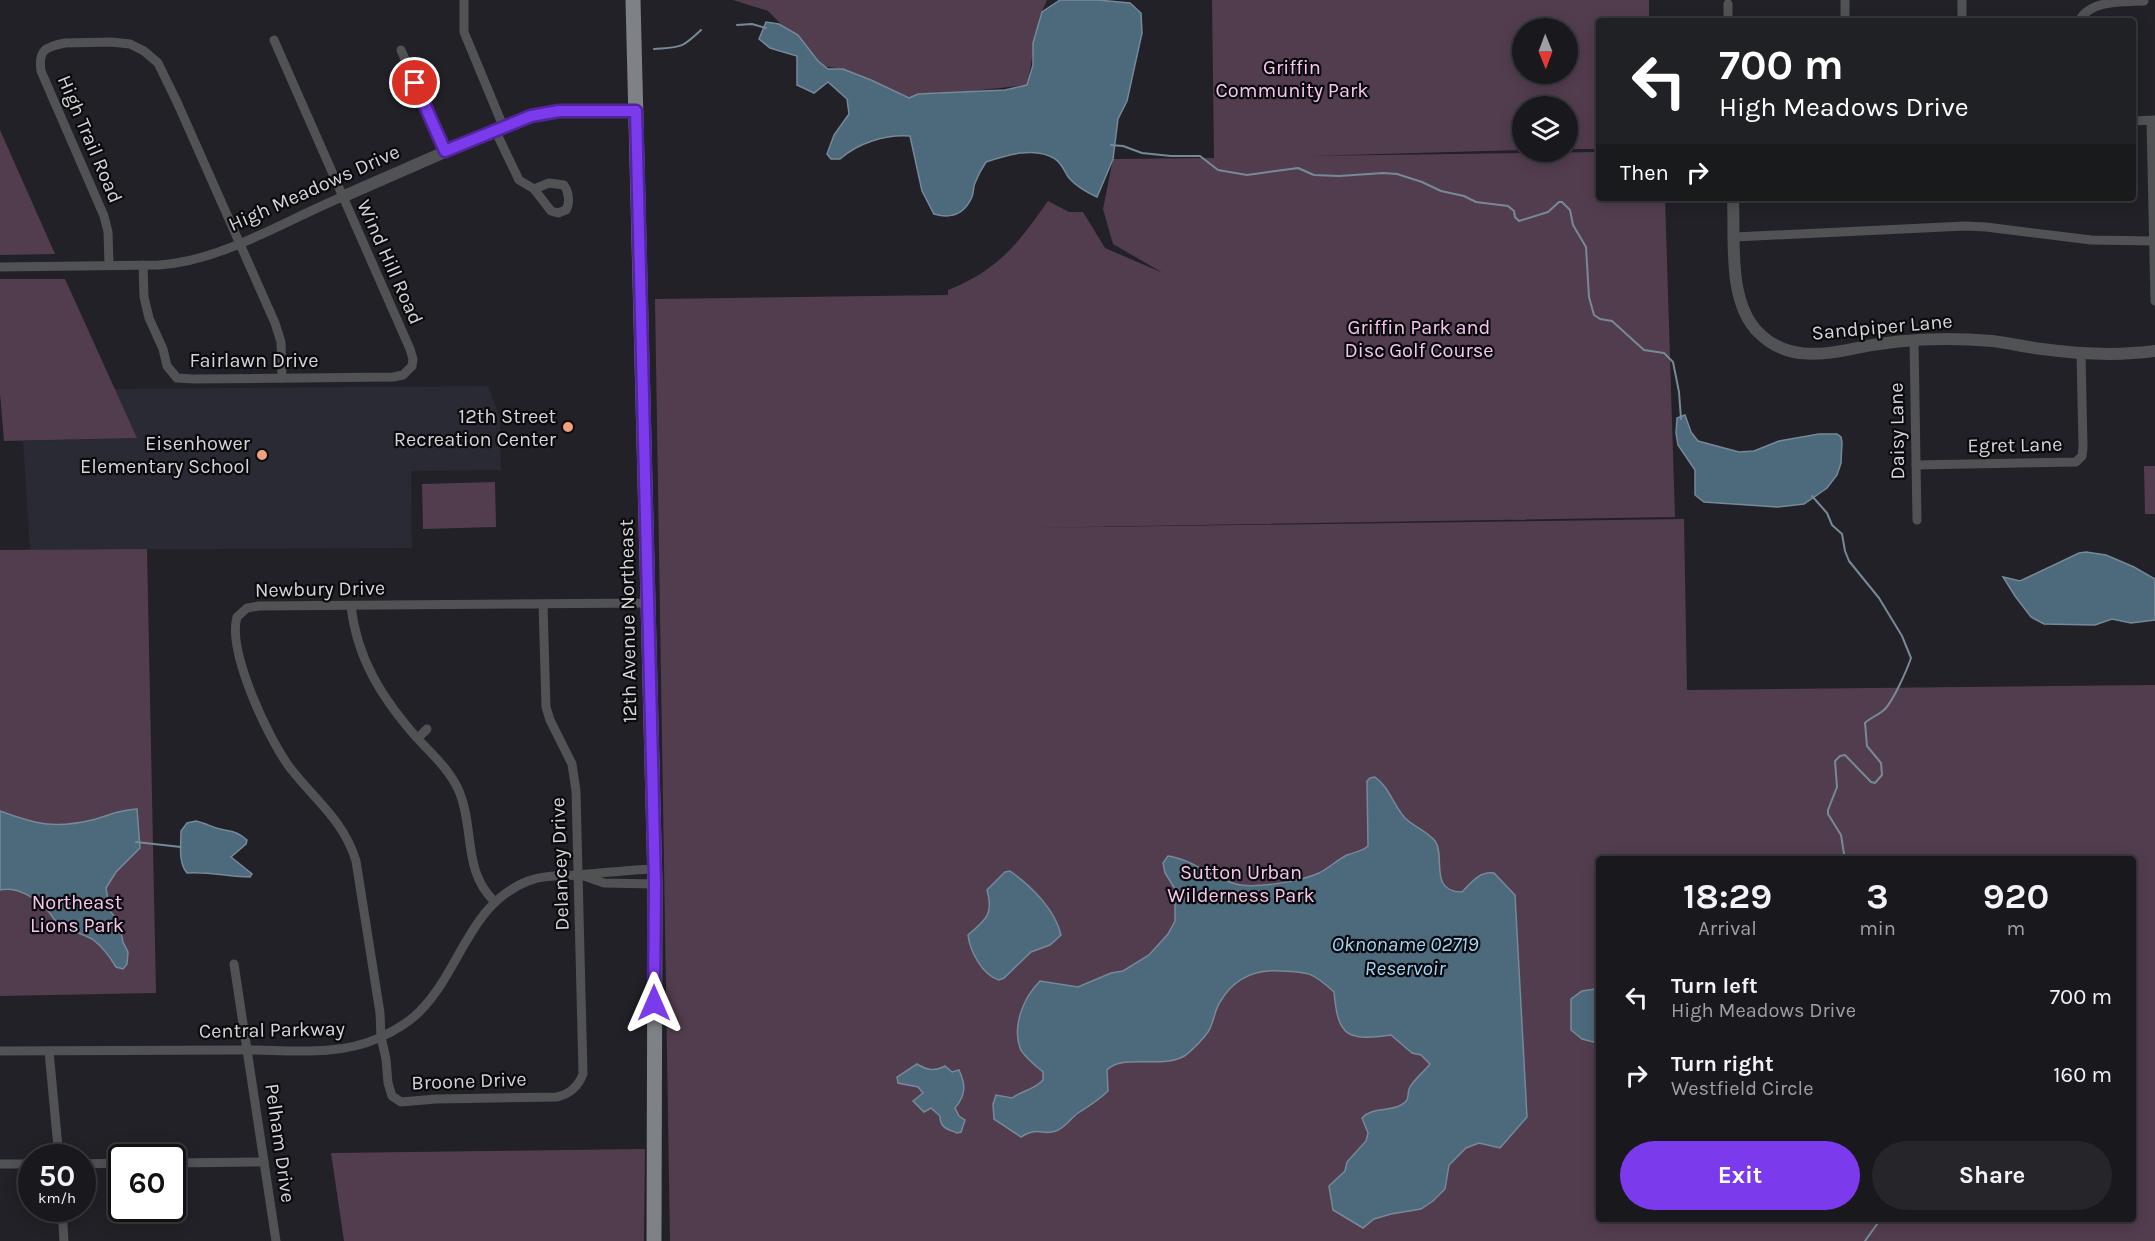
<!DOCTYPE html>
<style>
body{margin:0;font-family:Karla,sans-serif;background:#26262a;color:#f1f3f6;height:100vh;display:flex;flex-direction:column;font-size:22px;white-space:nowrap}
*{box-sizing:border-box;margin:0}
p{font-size:20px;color:#9fa0a4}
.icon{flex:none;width:33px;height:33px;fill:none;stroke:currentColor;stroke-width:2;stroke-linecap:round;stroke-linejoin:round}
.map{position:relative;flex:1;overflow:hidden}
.panel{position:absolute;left:1596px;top:856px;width:540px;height:366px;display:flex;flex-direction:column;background:#19191d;border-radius:6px;box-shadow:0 3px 15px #0003,0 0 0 2px #37383b}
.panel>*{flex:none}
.top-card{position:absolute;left:1596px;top:18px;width:540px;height:183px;border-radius:6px;box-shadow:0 3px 15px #0003,0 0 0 2px #37383b;background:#202124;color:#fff;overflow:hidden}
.needle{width:39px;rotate:179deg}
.tools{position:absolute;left:1512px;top:18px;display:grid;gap:12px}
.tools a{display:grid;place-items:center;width:66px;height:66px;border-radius:50%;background:#19191d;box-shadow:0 3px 15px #0003,0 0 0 2px #37383b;font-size:30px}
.speed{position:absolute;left:18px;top:1144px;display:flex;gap:12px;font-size:30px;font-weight:700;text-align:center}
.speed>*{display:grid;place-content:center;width:78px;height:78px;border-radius:50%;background:#19191d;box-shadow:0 3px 15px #0003,0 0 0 2px #37383b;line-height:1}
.speed small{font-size:15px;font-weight:400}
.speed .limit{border:3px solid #111;border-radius:9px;background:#fff;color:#111}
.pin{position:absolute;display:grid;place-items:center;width:51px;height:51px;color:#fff;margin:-26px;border:3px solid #fff;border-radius:50%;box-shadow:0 2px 6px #0007}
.me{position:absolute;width:66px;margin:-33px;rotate:0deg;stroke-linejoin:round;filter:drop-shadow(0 0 4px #0008)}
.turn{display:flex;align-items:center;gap:21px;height:126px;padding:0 24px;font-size:27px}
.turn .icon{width:78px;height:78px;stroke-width:2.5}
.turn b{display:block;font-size:42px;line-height:51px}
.then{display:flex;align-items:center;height:57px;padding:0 24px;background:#0003;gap:12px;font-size:22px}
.eta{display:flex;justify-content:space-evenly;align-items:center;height:102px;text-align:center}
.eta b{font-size:36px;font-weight:700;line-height:42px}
.cta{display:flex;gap:12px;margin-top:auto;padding:12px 24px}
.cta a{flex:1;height:69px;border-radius:36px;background:#7c3aed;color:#fff;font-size:24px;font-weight:700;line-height:69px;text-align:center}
.cta a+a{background:#26262a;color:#f1f3f6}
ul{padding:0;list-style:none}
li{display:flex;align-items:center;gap:18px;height:78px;padding:0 24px}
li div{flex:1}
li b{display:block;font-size:22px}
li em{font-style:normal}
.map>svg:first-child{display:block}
.built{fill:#2a2a35}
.green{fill:#523d4e;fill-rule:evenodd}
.water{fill:#4d697c;stroke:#768998;stroke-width:1.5}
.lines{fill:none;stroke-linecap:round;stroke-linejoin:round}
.stream{stroke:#768998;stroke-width:2}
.minor{stroke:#515254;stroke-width:9}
.tertiary{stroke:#515254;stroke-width:12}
.primary{stroke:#7e8186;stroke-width:15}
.route-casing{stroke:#51269a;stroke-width:15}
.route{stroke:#7c3aed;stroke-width:10}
.poi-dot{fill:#f2a17e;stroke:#0b0b0e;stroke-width:2}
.labels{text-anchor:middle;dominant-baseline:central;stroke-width:4.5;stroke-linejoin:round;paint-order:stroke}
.park-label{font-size:20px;fill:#f7c7ee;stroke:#0b0b0e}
.street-label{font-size:20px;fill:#d5d5d9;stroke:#0b0b0e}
.poi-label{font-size:20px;fill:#d5d5d9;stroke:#0b0b0e;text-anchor:end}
.water-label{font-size:21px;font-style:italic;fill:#a0d6f8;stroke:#0b0b0e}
</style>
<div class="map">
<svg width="2155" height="1241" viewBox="0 0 2155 1241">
<rect width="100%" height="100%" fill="#212127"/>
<polygon class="built" points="488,386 500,418 501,470 411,471 412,548 30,550 23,441 136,438 113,389"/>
<g class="green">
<polygon points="733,0 1047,0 1040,16 1027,85 909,98 843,69 823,66 768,11"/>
<path d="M 1212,0 L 1649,0 L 1649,21 L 1599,21 L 1599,149 L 1568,149 L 1568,106 L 1522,106 L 1522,150 L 1308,156 L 1599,152 L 1599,198 L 1665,198 L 1675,517 L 1023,528 L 1684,519 L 1687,690 L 2155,685 L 2155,1241 L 670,1241 L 655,299 L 948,295 L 948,290 C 998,270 1018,244 1048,201 L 1069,212 L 1083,212 L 1105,248 L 1163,273 L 1113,244 L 1103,209 L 1113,159 L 1214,158 ZM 1522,28 L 1568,28 L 1568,74 L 1522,74 ZM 1599,860 L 2133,860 L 2133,1220 L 1599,1220 Z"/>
<polygon points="0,130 55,254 0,255"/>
<polygon points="0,279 65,279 137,438 4,441 0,393"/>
<polygon points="2144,466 2155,466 2155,514 2145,514"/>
<polygon points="495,482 496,527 423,529 422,484"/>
<polygon points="147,549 156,993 0,996 0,550"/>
<polygon points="645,1149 644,1241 344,1241 331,1153"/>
</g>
<g class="water">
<path d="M 1060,0 L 1098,0 L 1130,3 L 1141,13 L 1142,33 L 1127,101 L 1118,119 L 1113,159 L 1097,197 C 1086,192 1077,187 1069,178 C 1065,173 1062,163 1055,159 C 1036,146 1006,155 986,162 C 982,168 978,175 975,183 C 973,187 974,192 972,197 C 964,215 951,219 934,214 L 922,191 L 910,136 C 886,134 858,143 840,159 L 831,159 L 827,154 L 834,135 L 849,114 L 847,99 L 828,82 L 814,93 L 797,85 L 797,56 L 770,48 L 759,39 L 766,22 L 779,24 L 798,35 L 818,61 L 828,69 L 843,69 L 871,80 L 909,98 L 918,94 L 1005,90 L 1027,85 L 1033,65 L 1033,43 L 1042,12 Z"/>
<polygon points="1685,415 1691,432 1698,441 1739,452 1754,451 1779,441 1819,434 1837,434 1841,437 1842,442 1841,463 1837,475 1827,488 1804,504 1777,507 1704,502 1695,495 1695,470 1678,445 1676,433 1677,418"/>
<polygon points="2086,552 2106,555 2134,567 2155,579 2155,620 2131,623 2112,619 2095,625 2044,624 2031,617 2015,596 2003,577 2020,581 2079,553"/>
<path d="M 1375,777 C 1390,788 1393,805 1405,818 C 1414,827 1427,831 1435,841 C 1446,856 1428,892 1462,892 C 1472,882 1479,871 1494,873 L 1515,895 L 1527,1117 L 1500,1148 L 1479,1143 L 1466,1148 L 1449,1165 L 1445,1189 L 1433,1201 L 1421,1209 L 1391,1214 L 1374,1219 L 1363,1228 L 1333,1210 L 1329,1186 L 1345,1171 L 1347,1162 L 1366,1141 L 1368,1133 L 1362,1118 C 1372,1107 1389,1112 1401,1105 C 1410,1100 1407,1097 1409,1089 C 1412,1081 1425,1071 1430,1064 L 1421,1055 L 1412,1053 L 1391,1035 C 1347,1041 1338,1037 1334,992 C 1312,972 1309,972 1281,971 C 1254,969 1234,978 1220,1002 C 1214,1011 1214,1023 1208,1032 C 1203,1039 1193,1049 1186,1055 C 1163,1070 1123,1053 1107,1070 L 1108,1091 C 1099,1100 1089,1106 1078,1113 C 1071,1118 1065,1128 1056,1131 C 1042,1136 1039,1126 1021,1137 L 994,1119 L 993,1104 L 996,1095 L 1012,1098 C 1023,1090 1034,1090 1043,1080 L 1043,1072 C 1036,1066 1023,1056 1020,1048 C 1012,1025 1024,997 1040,981 L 1078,987 L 1111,973 L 1123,971 L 1149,955 L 1168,934 L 1175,921 L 1175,889 L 1165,873 L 1163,863 L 1168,856 C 1192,859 1212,878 1236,884 C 1255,889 1302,881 1319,873 C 1329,868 1337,860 1347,855 C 1355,852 1361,852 1368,846 L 1367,781 L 1370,778 Z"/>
<path d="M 137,809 L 140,848 L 116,872 L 106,888 L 110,911 L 119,922 L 123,942 L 128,952 L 127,964 L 123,969 L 116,967 C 110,957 102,946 92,939 C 81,933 68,930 58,923 C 54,920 52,916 49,912 C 37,899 18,886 0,890 L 0,811 C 35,824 54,829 92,820 C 109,816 116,810 137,809 Z"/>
<path d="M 196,821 C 205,823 212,827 220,829 C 232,832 237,831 247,840 L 246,844 L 231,857 L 252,874 L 250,877 C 228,877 209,871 187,873 C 178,863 181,844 181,831 L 187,823 Z"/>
<path d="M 1010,871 C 1031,886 1055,909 1061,935 L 1050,945 L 1031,952 L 1004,978 L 999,980 C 982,975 970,951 968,935 C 986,920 994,914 987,890 L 1005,872 Z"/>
<polygon points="1595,989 1599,993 1599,1037 1593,1042 1582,1039 1571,1030 1571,999 1582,991"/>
<path d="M 917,1064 C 927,1070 934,1072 945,1066 L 952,1072 L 959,1070 C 966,1085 966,1095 955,1108 L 959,1116 L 965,1120 L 961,1132 L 957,1133 C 947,1129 940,1128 940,1116 L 931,1108 L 924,1112 L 913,1101 L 923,1093 L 918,1087 L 898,1083 L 897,1077 Z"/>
</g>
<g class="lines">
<g class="stream">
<polyline points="737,25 752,24 766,28"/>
<path d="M 654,49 C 681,47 681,49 701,30"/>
<polyline points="1111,145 1123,146 1142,153 1171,156 1200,156 1218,170 1247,175 1298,168 1314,175 1339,176 1383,173 1397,174 1422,182 1441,191 1464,196 1476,202 1508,206 1514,211 1515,217 1519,221 1548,212 1559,202 1562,202 1570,210 1573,225 1586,247 1589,297 1594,315 1600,319 1612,321 1644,350 1664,353 1673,362 1679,392 1681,419"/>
<path d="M 1812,496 L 1827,513 L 1832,525 L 1842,534 L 1845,551 L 1849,561 L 1879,598 L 1902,636 L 1911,658 C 1907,670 1893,701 1885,709 C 1879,715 1871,717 1865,723 L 1867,746 L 1881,763 L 1882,775 L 1875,783 L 1871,782 L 1845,755 L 1840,756 L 1835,761 L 1837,787 L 1828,810 L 1828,814 L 1841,835 L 1845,860"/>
<polyline points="136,842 181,847"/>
<polyline points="1865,1241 1880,1220"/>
</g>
<g class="minor">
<polyline points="464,0 464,32 503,126"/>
<polyline points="1962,0 1962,21"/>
<polyline points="1845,1 1845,21"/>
<polyline points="1728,4 1728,21"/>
<path d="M 2079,21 C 2090,0 2121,2 2144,1"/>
<polyline points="401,50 445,151"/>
<polyline points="2133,121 2155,120"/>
<polyline points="2151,121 2155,301"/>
<path d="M 495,130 L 519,180 L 534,189 L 551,211 L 558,213 L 566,210 C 570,203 569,192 564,185 L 549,183 L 534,189"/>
<polyline points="1735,237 1965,226 1986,227 2091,240 2154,241"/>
<path d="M 109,265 L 108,232 L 104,216 L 41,71 C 38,50 45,47 65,43 L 111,42 L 130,44 L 144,51 L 158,63 L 177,102 L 275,323 L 281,342 L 282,378"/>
<polyline points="143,265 144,297 149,318 163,349 167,366 177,378 194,379 393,377 403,375 412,366 413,359 410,349 274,40"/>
<path d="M 0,267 L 159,265 C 222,261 284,221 342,197"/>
<polyline points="1914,341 1917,520"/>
<polyline points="1916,465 2076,462 2082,456 2083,447 2081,353"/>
<path d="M 543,604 L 546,707 L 550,720 L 572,764 L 576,791 L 583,1074 C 578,1087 570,1094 557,1097 L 436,1099 L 401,1102 L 392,1096 L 388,1083 L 386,1059 L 381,1037 L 380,1013 L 356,861 C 344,821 316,801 291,769 C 269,741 227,651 237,617 L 247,608 L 259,606 L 648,603"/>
<path d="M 351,606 C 357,659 382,698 417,738 C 432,754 450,770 459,791 C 475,829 462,871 495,902"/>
<polyline points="418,738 427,729"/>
<polyline points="581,875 604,883 655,884"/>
<polyline points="234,964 276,1241"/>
<path d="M 0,1051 C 79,1051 157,1050 236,1050 C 284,1049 334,1058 379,1038 C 394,1031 409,1023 420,1011 C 461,970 469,904 528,881 C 544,875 561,876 578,875 C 603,873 629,870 654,869"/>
<polyline points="49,1051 59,1158"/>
<polyline points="172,1163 264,1162"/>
<polyline points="0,1164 32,1164"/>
<polyline points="82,1164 122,1163"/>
<polyline points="62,1209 64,1241"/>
</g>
<g class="tertiary">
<polyline points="342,197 495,130 531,116 559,111 636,111"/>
<path d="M 1733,198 C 1735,239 1727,302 1759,333 C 1785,359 1819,356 1852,349 C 1897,339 1946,337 1992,341 C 2009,343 2025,347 2042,349 C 2079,354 2118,356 2155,351"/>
</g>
<polyline class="primary" points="633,0 655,884 654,1241"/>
</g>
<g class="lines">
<defs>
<polyline id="route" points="415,83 445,151 531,116 559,111 636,111 655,884 654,1003"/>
</defs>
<use href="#route" class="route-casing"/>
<use href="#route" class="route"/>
</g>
<g class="poi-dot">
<circle cx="568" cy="427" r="6"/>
<circle cx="262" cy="455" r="6"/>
</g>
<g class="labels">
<g class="park-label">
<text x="1292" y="67">Griffin<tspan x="1292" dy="23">Community Park</tspan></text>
<text x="1419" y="327">Griffin Park and<tspan x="1419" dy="23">Disc Golf Course</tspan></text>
<text x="1241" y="872">Sutton Urban<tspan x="1241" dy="23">Wilderness Park</tspan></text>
<text x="77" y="902">Northeast<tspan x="77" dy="23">Lions Park</tspan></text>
</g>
<g class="street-label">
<text transform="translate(90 139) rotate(67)">High Trail Road</text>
<text transform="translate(314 188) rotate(-24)">High Meadows Drive</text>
<text transform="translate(390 262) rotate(66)">Wind Hill Road</text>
<text transform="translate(1882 327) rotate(-5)">Sandpiper Lane</text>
<text x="254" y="360">Fairlawn Drive</text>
<text transform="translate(1897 431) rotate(-91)">Daisy Lane</text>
<text transform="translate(2015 445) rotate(-1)">Egret Lane</text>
<text transform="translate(320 589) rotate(-1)">Newbury Drive</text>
<text transform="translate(628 621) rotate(-91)">12th Avenue Northeast</text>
<text transform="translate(560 864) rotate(-92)">Delancey Drive</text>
<text transform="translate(272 1030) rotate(-1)">Central Parkway</text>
<text transform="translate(469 1081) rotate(-2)">Broone Drive</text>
<text transform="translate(280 1143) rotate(82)">Pelham Drive</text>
</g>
<g class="poi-label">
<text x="556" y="416">12th Street<tspan x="556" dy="23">Recreation Center</tspan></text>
<text x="250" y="443">Eisenhower<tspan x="250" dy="23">Elementary School</tspan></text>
</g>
<g class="water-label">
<text x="1405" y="944">Oknoname 02719<tspan x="1405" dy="24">Reservoir</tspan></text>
</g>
</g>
</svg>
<div class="tools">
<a><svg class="needle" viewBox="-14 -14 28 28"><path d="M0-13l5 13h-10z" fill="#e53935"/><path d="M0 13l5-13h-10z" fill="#9fa0a4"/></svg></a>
<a><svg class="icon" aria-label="layers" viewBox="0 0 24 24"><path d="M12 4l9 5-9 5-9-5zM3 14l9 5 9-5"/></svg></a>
</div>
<div class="speed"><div>50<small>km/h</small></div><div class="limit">60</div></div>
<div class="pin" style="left:415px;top:83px;background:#d93025"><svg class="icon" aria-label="arrive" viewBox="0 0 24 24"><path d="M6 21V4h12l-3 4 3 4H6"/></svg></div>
<svg class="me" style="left:654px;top:1003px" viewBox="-20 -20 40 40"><path d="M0-17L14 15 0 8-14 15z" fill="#7c3aed" stroke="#fff" stroke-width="4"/></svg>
<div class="top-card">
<div class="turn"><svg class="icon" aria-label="left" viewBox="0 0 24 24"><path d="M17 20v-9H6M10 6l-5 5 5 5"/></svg><div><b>700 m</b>High Meadows Drive</div></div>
<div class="then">Then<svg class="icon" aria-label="right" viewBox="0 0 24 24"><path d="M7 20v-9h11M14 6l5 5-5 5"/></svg></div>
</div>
<section class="panel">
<div class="eta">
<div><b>18:29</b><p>Arrival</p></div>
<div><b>3</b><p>min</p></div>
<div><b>920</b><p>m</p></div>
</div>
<ul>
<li><svg class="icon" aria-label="left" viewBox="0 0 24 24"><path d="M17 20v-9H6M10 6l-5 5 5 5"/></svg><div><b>Turn left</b><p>High Meadows Drive</p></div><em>700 m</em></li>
<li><svg class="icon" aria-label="right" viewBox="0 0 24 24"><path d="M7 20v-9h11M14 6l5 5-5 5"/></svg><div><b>Turn right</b><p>Westfield Circle</p></div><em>160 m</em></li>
</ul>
<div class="cta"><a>Exit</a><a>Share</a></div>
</section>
</div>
